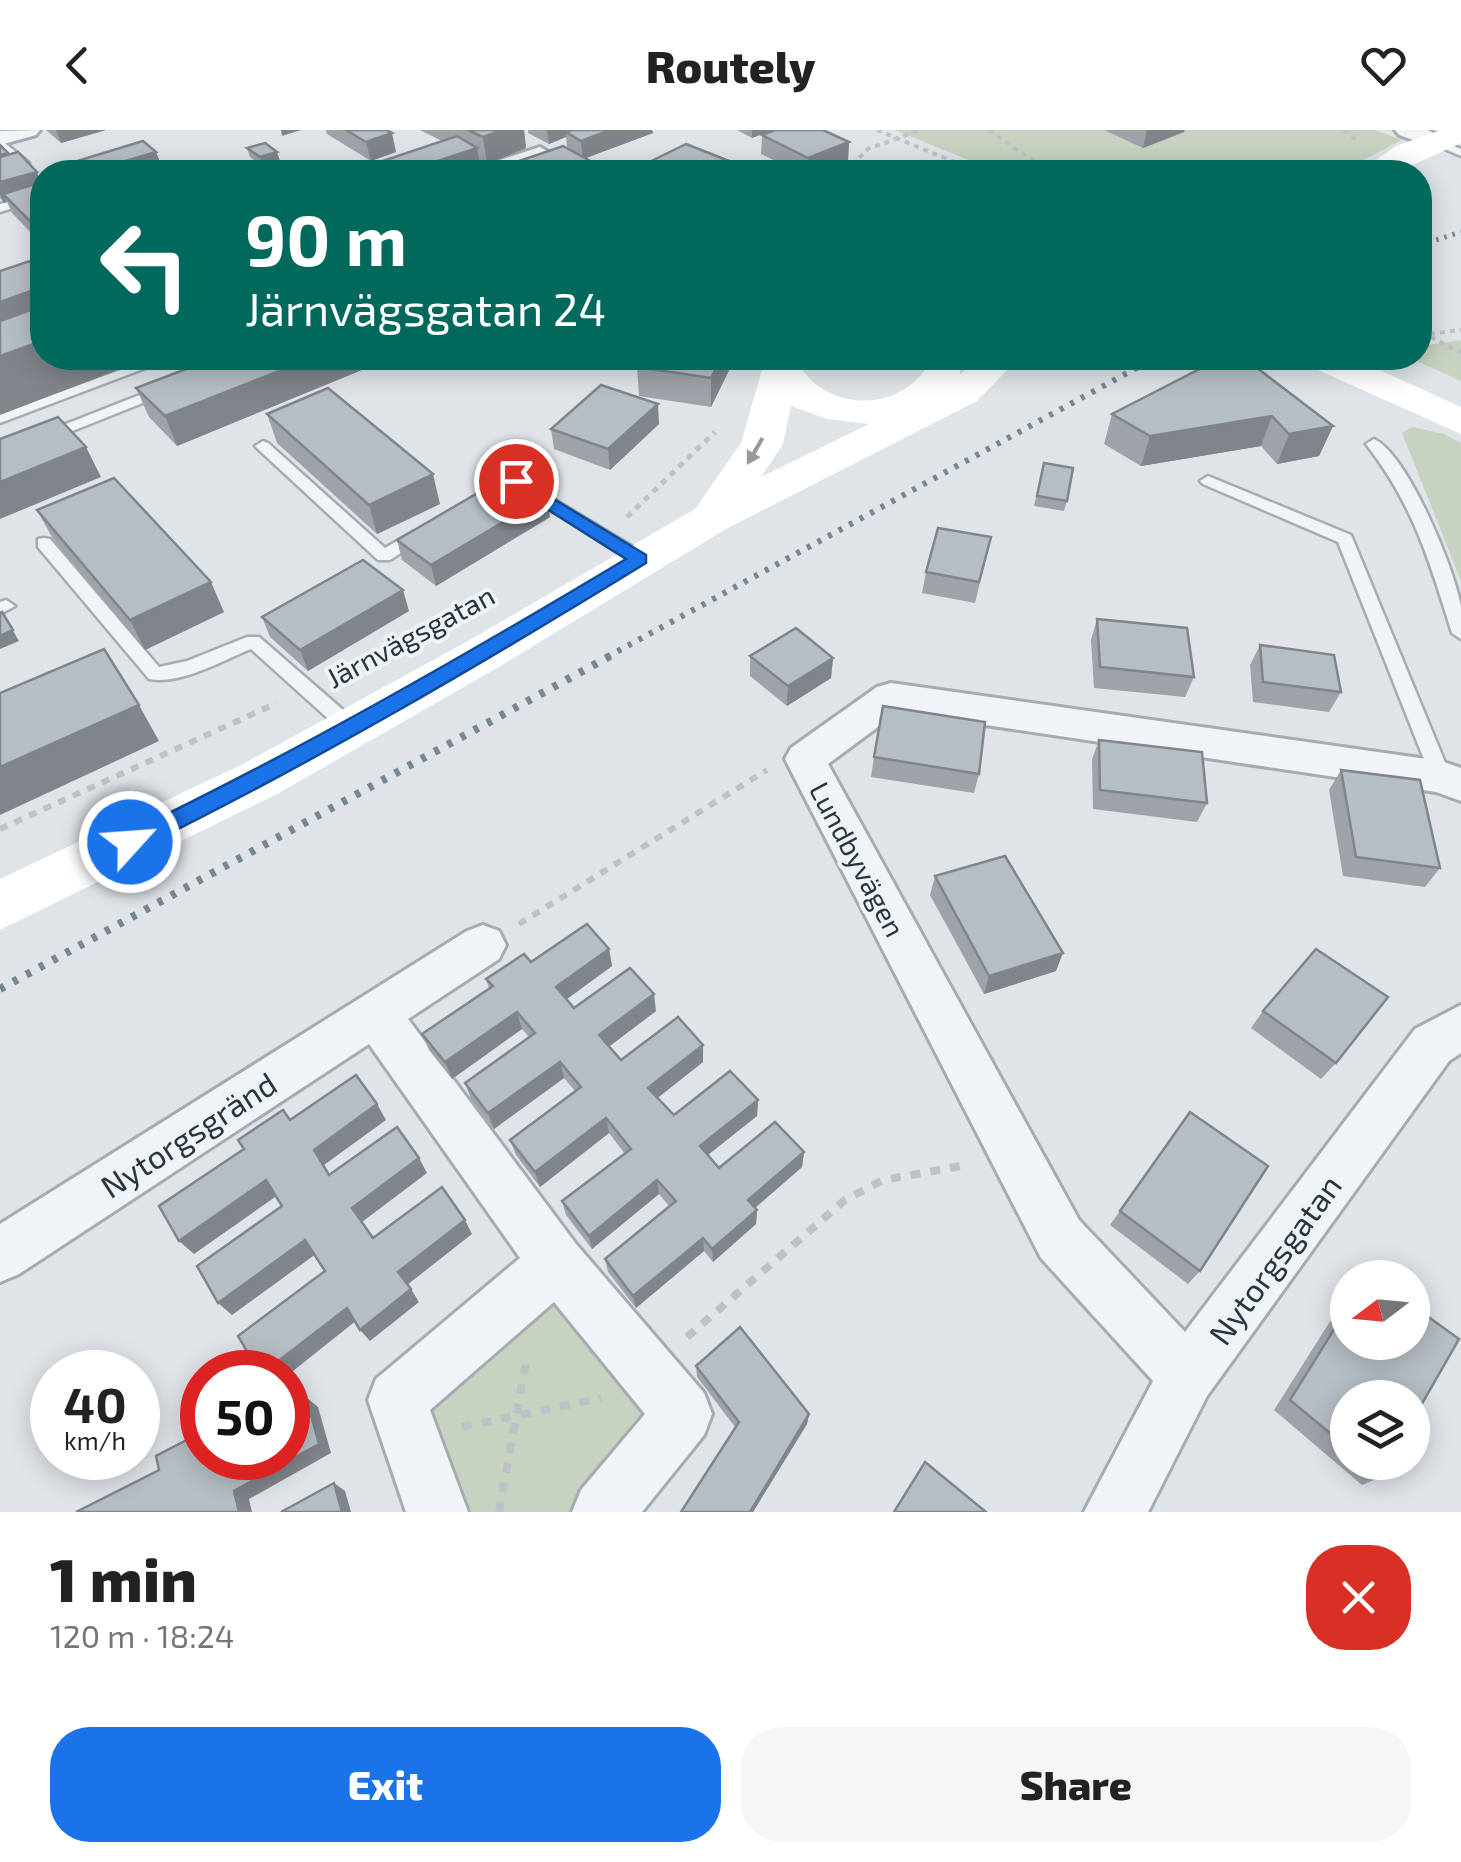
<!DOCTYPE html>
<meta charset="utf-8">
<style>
body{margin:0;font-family:"Exo 2",sans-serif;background:#f6f6f6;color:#222;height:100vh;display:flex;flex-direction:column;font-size:38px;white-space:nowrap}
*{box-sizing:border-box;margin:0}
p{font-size:32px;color:#767676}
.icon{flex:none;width:55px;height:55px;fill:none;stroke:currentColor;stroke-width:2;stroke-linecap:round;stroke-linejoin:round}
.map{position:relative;height:1382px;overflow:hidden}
.details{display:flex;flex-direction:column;background:#fff;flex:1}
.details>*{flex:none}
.hud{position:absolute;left:30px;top:30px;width:1402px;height:210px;border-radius:40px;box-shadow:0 5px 25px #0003;background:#00695c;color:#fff;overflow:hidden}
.needle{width:65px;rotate:254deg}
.tools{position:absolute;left:1330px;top:1130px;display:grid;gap:20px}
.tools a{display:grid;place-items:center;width:100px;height:100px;border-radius:50%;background:#fff;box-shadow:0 5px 25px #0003;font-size:50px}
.speed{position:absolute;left:30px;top:1220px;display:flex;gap:20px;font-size:50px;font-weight:700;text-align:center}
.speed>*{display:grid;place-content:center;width:130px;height:130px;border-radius:50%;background:#fff;box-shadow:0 5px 25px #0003;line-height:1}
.speed small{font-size:25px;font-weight:400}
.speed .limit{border:15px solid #d22;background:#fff;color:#111}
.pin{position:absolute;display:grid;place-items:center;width:85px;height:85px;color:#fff;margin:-42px;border:5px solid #fff;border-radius:50%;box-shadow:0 2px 10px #0007}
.me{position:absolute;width:110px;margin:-55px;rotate:64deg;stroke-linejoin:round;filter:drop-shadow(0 0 8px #0008)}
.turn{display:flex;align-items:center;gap:35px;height:210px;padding:0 50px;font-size:45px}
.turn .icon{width:130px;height:130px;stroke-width:2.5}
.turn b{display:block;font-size:70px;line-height:85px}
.round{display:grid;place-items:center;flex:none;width:105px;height:105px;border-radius:40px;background:#f6f6f6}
.head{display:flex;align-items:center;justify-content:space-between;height:170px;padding:0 50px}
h1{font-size:60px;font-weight:800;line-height:75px}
.action{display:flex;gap:20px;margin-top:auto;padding:20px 50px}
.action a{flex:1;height:115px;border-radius:40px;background:#1a73e8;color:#fff;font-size:40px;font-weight:800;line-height:115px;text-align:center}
.action a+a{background:#f6f6f6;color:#222}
header{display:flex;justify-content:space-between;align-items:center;height:130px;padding:0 50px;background:#fff;font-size:45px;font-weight:800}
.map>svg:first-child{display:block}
.green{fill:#c8d2c0}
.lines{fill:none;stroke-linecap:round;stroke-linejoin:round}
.service-casing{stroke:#a4acb2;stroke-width:5}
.minor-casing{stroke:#a4acb2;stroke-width:6}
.path-far3{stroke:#bdc2c6;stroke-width:4;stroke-dasharray:5 5;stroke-linecap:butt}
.path-far2{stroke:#bdc2c6;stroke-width:5;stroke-dasharray:6 6;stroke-linecap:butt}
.path-far1{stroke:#bdc2c6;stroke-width:6;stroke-dasharray:8 8;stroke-linecap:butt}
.path{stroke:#bdc2c6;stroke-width:8;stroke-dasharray:10 10;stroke-linecap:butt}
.service{fill:#f1f4f6;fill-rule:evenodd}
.minor{fill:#f1f4f6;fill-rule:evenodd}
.secondary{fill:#fff;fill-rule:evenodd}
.rail-far2{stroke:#788692;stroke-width:5;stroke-dasharray:2.5 6;stroke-linecap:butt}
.rail-far1{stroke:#788692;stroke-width:6;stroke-dasharray:4 8;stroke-linecap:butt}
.rail{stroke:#788692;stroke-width:8;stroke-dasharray:5 10;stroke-linecap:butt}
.wall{fill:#9da3a9}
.shaded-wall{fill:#7f858a}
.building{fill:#b6bec5;stroke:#7f858a;stroke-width:2.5}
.oneway{fill:#949a9f}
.route{fill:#1a73e8;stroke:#114b97;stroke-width:2.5}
.labels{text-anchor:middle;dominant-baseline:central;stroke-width:8;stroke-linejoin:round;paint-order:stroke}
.street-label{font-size:28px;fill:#28343f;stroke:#eef3f6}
.near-street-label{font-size:32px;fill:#28343f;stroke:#eef3f6}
</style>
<header><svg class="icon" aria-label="back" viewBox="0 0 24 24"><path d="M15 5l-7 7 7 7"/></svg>Routely<svg class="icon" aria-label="heart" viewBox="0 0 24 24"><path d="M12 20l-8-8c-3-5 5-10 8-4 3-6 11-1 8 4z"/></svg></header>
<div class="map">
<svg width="1461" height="1382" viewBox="0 0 1461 1382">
<rect width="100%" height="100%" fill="#dfe4e8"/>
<g class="green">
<polygon points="895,0 1375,0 1402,10 1340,42 998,42"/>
<polygon points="1461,210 1461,251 1410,228 1420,228 1420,216"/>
<polygon points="1412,297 1444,304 1461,313 1461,451 1402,303"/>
<polygon points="549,1165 643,1280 632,1304 570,1382 456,1382 426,1263"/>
</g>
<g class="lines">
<defs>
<g id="service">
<polygon points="1435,8 1461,19 1461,26 1431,13 1431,9"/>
<polygon points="0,9 29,33 0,47 0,40 16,32 0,18"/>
<polygon points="42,61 42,69 0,82 0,74"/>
<polygon points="153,228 172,228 0,293 0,284"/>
<polygon points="165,255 170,256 170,262 0,330 0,320"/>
<path d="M 1374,309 C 1408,325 1455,440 1461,477 C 1461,487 1461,499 1461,509 L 1452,503 C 1429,430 1414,376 1366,314 Z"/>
<polygon points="263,311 268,313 385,418 413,402 425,402 427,406 390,430 378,430 258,319 255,316"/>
<polygon points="1208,346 1351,405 1451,647 1448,652 1434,652 1431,647 1338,412 1203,354 1200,351"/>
<polygon points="527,353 646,425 646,433 634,433 521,361 521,355"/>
<path d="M 44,408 L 50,409 L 159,537 L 187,531 L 247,507 L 259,507 L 358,593 L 360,598 L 358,603 L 344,603 L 251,519 C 221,531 181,555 149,549 L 38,417 L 38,409 Z"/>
<polygon points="6,470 15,476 0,484 0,472"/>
</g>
<g id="minor">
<polygon points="40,0 36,5 0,15 0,1"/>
<polygon points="1395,0 1428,0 1447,11 1435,18 1399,5"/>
<polygon points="540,17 552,24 548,29 509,42 475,42 478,37"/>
<polygon points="891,553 1441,631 1461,638 1461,671 1436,662 898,582 828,634 1079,1090 1185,1202 1415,899 1461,875 1461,923 1449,931 1207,1266 1148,1382 1084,1382 1153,1251 1041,1128 785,629 791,618 877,557"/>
<polygon points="483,795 499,801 506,815 499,829 408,889 576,1114 704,1263 712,1284 704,1305 642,1382 572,1382 581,1360 645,1284 554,1172 430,1280 468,1382 406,1382 368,1270 376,1249 520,1128 369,914 19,1144 0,1152 0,1094 467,801"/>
</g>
</defs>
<use href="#service" class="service-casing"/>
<use href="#minor" class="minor-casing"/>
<g class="path-far3">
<polyline points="877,0 979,42"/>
<polyline points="989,0 1029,28 1067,42"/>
<polyline points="1344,0 1358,12"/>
<polyline points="845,42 868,19 920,0"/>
<polyline points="1318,42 1337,32"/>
<polyline points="1420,205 1461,200"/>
<polyline points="1431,207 1461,223"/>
</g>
<g class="path-far2">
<polyline points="627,387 715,302"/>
<polyline points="372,527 499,460"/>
</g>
<g class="path-far1">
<polyline points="338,545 376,525"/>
<polyline points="0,699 277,573"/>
<polyline points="519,794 767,640"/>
</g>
<g class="path">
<polyline points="687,1207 845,1070 883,1050 967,1035"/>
<polyline points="462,1297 601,1268"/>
<polyline points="499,1382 526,1231"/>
</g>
<use href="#service" class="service"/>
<use href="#minor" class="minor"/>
<g class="secondary">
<polygon points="1441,0 1461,0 1461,13 1397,42 1359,42 1396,16"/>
<path d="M 758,228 L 796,228 C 817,278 891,286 924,241 L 921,228 L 959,228 L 960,245 C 975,231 983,225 1004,230 L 1009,238 L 977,271 L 726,399 L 502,535 L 279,663 L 0,800 L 0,749 L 241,635 L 468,511 L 695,379 L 741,313 L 762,240 ZM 791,276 L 827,289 L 869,294 L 761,347 L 783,314 Z"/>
<polygon points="1304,228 1353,228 1461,277 1461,304 1309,236"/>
</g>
<g class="rail-far2">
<polyline points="1420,115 1461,102"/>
<polyline points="1147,232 1155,228"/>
</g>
<polyline class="rail-far1" points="607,527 1151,230"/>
<polyline class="rail" points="0,859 612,525"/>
</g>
<g class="wall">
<polygon points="46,0 106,0 61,13"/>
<polygon points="326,0 386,0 396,22 371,31 327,4"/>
<polygon points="420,0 524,0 526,18 487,34 479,30 480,36 463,42 354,42 442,11"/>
<polygon points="528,0 652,0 653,3 586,28 592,32 593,42 487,42 567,18 566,7 549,14 528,3"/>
<polygon points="737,0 772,0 752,8"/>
<polygon points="1104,0 1185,0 1184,2 1143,18"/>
<polygon points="762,5 849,12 848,30 818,42 798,42 761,24"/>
<polygon points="0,15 39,111 12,83 7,72 4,73 0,68"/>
<polygon points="247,18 280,31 263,37 250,27"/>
<polygon points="156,22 163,39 187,42 81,42 77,31"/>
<polygon points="215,228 391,228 177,316 149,287 136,258"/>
<polygon points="735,228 711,277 639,266 637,237"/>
<polygon points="1221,228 1333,296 1319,326 1277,334 1261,316 1141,336 1104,314 1112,284"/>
<polygon points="267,284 440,374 377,404 277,313"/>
<polygon points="659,294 610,340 554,319 551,299"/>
<polygon points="1044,333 1067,371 1064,381 1034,376"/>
<polygon points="37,380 224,482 145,520 53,409"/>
<polygon points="550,387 436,456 402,430 397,410"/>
<polygon points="991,407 975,473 922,463 926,442"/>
<polygon points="409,481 308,541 270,507 262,487"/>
<polygon points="1097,489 1194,547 1185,567 1094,558 1091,510"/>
<polygon points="1260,515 1341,562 1329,582 1253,572 1250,535"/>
<polygon points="750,526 833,528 831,548 787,576 750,546"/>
<polygon points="1099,610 1207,673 1197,692 1093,679 1092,629"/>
<polygon points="874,627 979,644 974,663 871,647"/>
<polygon points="1341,640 1440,738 1425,757 1343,746 1329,660"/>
<polygon points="935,746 1056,841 984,864 930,765"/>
<polygon points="609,819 612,836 567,869 574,878 656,881 609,916 621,930 703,915 703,932 657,968 674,985 758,970 757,986 708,1025 719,1038 804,1022 802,1037 755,1078 757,1080 756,1094 713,1132 704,1121 636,1178 608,1142 605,1129 669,1076 659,1064 592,1119 566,1085 562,1071 625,1024 609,1003 540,1057 516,1025 510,1010 575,961 564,948 494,999 471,969 465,953 529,907 522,899 452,949 429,920 422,904 489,858 486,849 531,832"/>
<polygon points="1263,881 1336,933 1321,949 1251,898"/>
<polygon points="1190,982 1200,1141 1188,1154 1110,1095"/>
<polygon points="1348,1163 1348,1332 1389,1332 1381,1347 1362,1355 1274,1280"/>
<polygon points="696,1236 809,1284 807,1294 753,1382 681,1382 735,1297 697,1247"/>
</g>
<g class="shaded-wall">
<polygon points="56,0 106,0 61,13"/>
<polygon points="281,0 301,0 282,6"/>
<polygon points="502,0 524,0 526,18 487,34 483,7"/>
<polygon points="547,0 586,0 566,2 566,7 549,14"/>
<polygon points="610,0 652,0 653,3 583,29 581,11"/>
<polygon points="752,0 772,0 752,8"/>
<polygon points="1147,0 1185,0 1184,2 1143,18"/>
<polygon points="392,3 396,22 371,31 366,12"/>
<polygon points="849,12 848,30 818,42 808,42 808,28"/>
<polygon points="477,18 480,36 463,42 405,42"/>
<polygon points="156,22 163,40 156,42 89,42"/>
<polygon points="277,22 280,31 263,37 260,27"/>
<polygon points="592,32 593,42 562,42"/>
<polygon points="734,33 734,42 716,42"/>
<polygon points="37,42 42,55 3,64 7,72 4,73 0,65 0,52"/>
<polygon points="42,88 42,110 39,111 31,92"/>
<polygon points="42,157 42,191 0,206 0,172"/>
<polygon points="42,211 42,228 124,228 128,236 0,285 0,226"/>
<polygon points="312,228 391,228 177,316 165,286"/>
<polygon points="721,228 735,228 711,277 711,248"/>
<polygon points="658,274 659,294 610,340 608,319"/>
<polygon points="1272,286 1261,316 1141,336 1150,306"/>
<polygon points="1333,296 1319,326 1277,334 1289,304"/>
<polygon points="86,317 101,347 0,389 0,352"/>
<polygon points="433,344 440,374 377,404 369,375"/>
<polygon points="547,366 550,387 436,456 431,435"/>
<polygon points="211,452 224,482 145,520 130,490"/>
<polygon points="403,460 409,481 308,541 300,520"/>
<polygon points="2,482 19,511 0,519 0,506"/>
<polygon points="833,528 831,548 787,576 788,556"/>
<polygon points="139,575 159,611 0,685 0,637"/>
<polygon points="609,819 612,836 560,874 556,857"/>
<polygon points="1063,823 1056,841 984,864 989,846"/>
<polygon points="654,864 656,881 602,922 599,905"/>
<polygon points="517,882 522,899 452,949 445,932"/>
<polygon points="703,915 703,932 650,974 648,958"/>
<polygon points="560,932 564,948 494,999 488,983"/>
<polygon points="758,970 757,986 700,1031 700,1016"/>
<polygon points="377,974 386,990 324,1035 339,1060 314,1020"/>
<polygon points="606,988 609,1003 540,1057 535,1042"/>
<polygon points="804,1022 802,1037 748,1084 748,1070"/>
<polygon points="419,1028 427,1043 362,1092 352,1078"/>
<polygon points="266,1050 278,1065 194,1124 179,1111"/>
<polygon points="657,1050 659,1064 592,1119 589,1106"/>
<polygon points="757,1080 756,1094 713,1132 712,1119"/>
<polygon points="465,1090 472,1104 407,1155 398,1142"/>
<polygon points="703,1108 704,1121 636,1178 633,1166"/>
<polygon points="305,1110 316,1124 232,1185 218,1173"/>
<polygon points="411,1159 419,1172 370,1211 360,1200"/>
<polygon points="347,1178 357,1190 288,1245 288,1242 264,1242"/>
<polygon points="306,1267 318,1277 331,1323 249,1369 252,1382 239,1382 234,1361"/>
<polygon points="809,1284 807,1294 753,1382 750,1382"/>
<polygon points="334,1353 345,1361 351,1382 342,1382"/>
</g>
<g class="building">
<polygon points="346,0 386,0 392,3 366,12"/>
<polygon points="468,0 502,0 483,7"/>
<polygon points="572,0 610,0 581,11 566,2"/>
<polygon points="775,0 823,0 849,12 808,28 762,5"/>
<polygon points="457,6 477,18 405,42 353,41"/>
<polygon points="143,11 156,22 89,42 77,31"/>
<polygon points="265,13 277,22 260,27 247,18"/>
<polygon points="686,14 734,33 716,42 629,42"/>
<polygon points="0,15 8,23 0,25"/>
<polygon points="563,16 592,32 562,42 487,42"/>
<polygon points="18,22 37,42 0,52 0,27"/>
<polygon points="177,35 187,42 151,42"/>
<polygon points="310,39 315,42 298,42"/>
<polygon points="42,52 42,88 31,92 3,64"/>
<polygon points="42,127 42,157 0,172 0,141"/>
<polygon points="42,176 42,211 0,226 0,191"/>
<polygon points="215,228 312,228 165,286 136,258"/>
<polygon points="642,228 721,228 711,248 637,237"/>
<polygon points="1221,228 1244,228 1333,296 1289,304 1272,286 1150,306 1112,284"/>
<polygon points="601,255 658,274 608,319 551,299"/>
<polygon points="328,258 433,344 369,375 267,284"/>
<polygon points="58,287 86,317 0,352 0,309"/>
<polygon points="1044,333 1073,338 1067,371 1037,366"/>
<polygon points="512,343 547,366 431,435 397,410"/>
<polygon points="114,348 211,452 130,490 37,380"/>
<polygon points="938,398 991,407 979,452 926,442"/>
<polygon points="363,430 403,460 300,520 262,487"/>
<polygon points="2,482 13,500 0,506 0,483"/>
<polygon points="1097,489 1187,498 1194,547 1100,537"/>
<polygon points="796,498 833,528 788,556 750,526"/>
<polygon points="1260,515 1334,525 1341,562 1263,552"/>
<polygon points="104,519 139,575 0,637 0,563"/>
<polygon points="883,576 985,592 979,644 874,627"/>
<polygon points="1099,610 1202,622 1207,673 1100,660"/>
<polygon points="1341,640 1420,650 1440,738 1356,727"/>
<polygon points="1005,726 1063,823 989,846 935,746"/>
<polygon points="587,794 609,819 556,857 574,878 630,838 654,864 599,905 621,930 678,887 703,915 648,958 674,985 730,941 758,970 700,1016 719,1038 775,992 804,1022 748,1070 757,1080 712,1119 703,1108 633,1166 605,1129 676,1071 657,1050 589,1106 562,1071 631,1019 606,988 535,1042 510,1010 581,957 560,932 488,983 465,953 535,903 517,882 445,932 422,904 493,856 486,849 524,824 531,832"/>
<polygon points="1316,819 1388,867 1336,933 1263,881"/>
<polygon points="356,945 377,974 314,1020 329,1045 397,997 419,1028 352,1078 373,1108 442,1057 465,1090 398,1142 411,1159 360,1200 347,1178 264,1242 259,1242 238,1206 325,1141 305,1110 218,1173 197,1136 282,1076 266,1050 179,1111 159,1076 244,1019 238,1010 283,980 290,990"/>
<polygon points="1190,982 1268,1036 1200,1141 1120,1081"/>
<polygon points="1412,1175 1459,1209 1412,1291 1412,1268 1348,1268 1348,1318 1290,1270 1348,1177 1348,1212 1412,1212"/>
<polygon points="740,1197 809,1284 750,1382 681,1382 739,1292 696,1236"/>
<polygon points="306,1267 319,1314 234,1361 239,1382 76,1382 159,1340 156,1326 202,1302 202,1328 288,1328 288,1276"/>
<polygon points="925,1332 986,1382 894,1382"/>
<polygon points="1364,1332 1389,1332 1381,1347"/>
<polygon points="334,1353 342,1382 281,1382"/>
</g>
<defs><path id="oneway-solid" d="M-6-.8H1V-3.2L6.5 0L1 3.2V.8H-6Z" transform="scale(2.5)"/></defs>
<use class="oneway" href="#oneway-solid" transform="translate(755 321) rotate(120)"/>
<path class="route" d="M 516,346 L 646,425 L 646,433 C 480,535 313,633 138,719 L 122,719 L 118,712 L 122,706 C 295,623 461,528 626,429 L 509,355 L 507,351 Z"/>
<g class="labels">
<g class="street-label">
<text transform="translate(410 506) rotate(-28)">Järnvägsgatan</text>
<text transform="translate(858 729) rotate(62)">Lundbyvägen</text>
</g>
<g class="near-street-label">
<text transform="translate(188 1004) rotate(-33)">Nytorgsgränd</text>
<text transform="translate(1274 1129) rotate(-54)">Nytorgsgatan</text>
</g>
</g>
</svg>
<div class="tools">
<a><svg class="needle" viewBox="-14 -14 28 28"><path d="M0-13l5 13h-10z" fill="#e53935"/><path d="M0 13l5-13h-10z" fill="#767676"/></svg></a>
<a><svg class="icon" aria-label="layers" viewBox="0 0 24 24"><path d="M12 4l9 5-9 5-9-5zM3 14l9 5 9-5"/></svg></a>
</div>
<div class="speed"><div>40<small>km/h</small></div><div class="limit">50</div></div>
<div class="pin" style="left:516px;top:351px;background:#d93025"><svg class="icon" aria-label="arrive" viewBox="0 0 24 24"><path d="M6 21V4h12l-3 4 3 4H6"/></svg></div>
<svg class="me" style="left:130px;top:712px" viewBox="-20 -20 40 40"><circle r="17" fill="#1a73e8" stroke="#fff" stroke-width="3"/><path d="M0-11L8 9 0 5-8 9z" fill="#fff"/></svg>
<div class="hud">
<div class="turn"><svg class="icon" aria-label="left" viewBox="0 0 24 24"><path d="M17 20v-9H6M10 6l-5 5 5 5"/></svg><div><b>90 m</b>Järnvägsgatan 24</div></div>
</div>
</div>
<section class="details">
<div class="head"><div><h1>1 min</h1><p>120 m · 18:24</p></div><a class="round" style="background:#d93025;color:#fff"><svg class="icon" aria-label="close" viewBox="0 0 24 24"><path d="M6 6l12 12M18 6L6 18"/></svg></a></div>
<div class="action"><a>Exit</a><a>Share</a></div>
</section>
